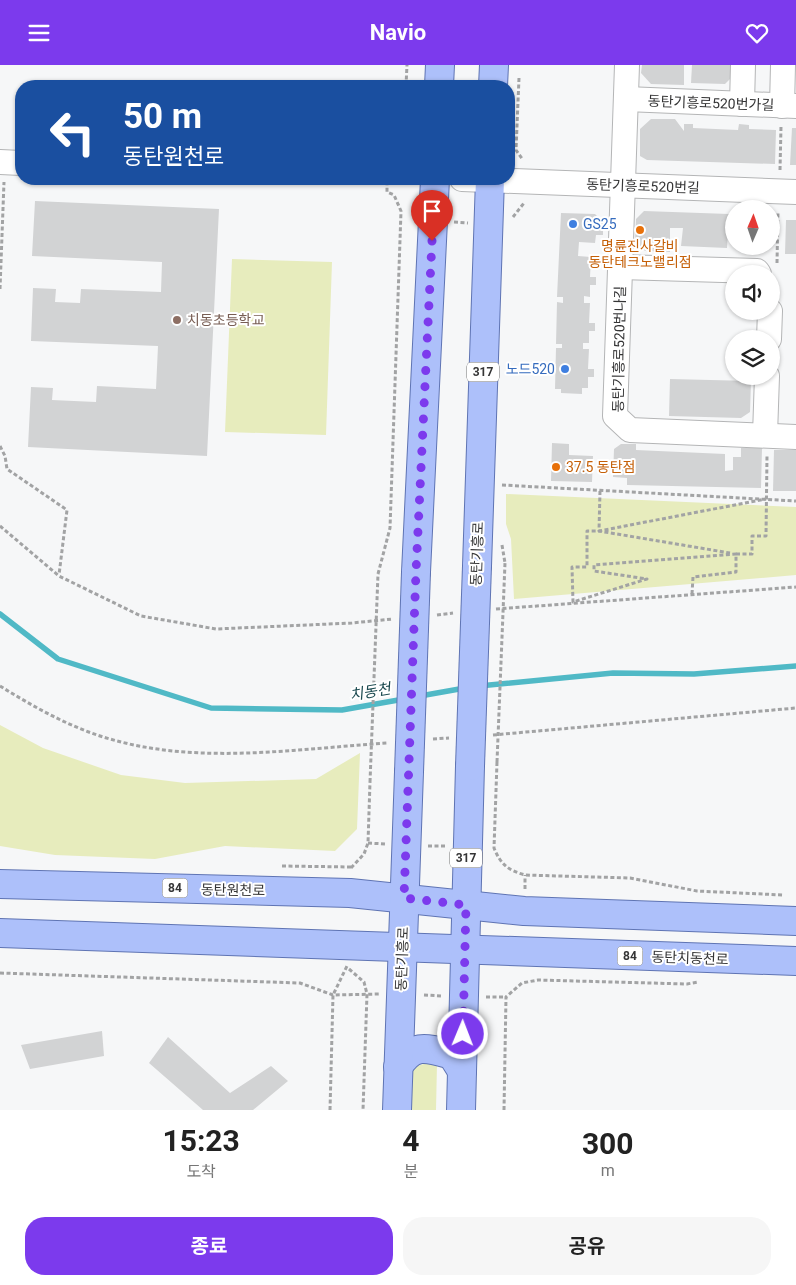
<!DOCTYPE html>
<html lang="ko">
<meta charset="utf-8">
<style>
body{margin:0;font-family:Roboto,"Noto Sans KR",sans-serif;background:#f6f6f6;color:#222;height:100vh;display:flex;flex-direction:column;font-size:19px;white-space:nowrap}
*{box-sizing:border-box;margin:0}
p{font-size:16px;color:#767676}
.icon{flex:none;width:28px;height:28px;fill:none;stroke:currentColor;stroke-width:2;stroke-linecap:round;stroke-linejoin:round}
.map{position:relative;height:1045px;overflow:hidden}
.sheet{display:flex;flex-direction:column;background:#fff;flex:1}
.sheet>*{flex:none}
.hud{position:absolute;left:15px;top:15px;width:500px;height:105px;border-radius:20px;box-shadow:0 1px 4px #0004;background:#1a4fa0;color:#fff;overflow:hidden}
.needle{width:32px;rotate:2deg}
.buttons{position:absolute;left:725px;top:135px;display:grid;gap:10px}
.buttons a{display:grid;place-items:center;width:55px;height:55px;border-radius:50%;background:#fff;box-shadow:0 1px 4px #0004;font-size:25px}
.pin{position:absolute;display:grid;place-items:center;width:42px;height:42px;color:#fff;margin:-51px -21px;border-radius:50% 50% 50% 0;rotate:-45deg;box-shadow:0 0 5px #0007}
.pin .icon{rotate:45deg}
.me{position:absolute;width:55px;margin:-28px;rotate:1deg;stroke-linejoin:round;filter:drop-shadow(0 0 4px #0008)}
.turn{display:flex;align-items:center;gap:18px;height:105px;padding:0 25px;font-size:22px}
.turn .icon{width:65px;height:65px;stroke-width:2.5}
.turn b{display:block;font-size:35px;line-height:42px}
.eta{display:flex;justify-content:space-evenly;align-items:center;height:85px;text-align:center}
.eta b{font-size:30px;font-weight:700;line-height:35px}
.button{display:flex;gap:10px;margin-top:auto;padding:10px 25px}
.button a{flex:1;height:58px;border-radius:20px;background:#7c3aed;color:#fff;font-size:20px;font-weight:700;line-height:58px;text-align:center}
.button a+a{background:#f6f6f6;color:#222}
header{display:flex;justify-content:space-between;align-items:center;height:65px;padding:0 25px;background:#7c3aed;color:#fff;font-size:22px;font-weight:700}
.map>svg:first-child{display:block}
.green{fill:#e7ecbd}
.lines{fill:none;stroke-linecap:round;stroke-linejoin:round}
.stream{stroke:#50b9c6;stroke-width:5.5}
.building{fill:#d2d3d4}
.minor-casing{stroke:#b4b5b6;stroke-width:26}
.major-casing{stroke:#5f74b3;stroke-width:30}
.path{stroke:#a2a3a4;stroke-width:3;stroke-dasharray:4 2.5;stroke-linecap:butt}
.minor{stroke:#fff;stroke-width:24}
.major{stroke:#adc0fa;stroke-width:28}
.major-bridge-casing{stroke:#5f74b3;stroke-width:30;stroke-linecap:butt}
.path-bridge{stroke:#a2a3a4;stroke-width:3;stroke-dasharray:4 2.5;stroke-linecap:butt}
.major-bridge{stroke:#adc0fa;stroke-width:28}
.route{stroke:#7c3aed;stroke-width:9;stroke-dasharray:0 16.2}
.shop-dot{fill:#3f7fe0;stroke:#fff;stroke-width:2}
.food-dot{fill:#e8710a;stroke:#fff;stroke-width:2}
.education-dot{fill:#8d6e63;stroke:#fff;stroke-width:2}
.labels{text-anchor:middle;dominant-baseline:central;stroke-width:4;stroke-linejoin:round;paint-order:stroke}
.shield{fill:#fff;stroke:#727272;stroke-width:1}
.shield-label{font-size:12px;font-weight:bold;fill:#353536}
.street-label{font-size:14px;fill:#353536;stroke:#fff}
.shop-label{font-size:14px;fill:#366cbe;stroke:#fff;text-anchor:start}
.food-label{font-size:14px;fill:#c56008;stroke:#fff}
.education-label{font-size:14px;fill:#785e54;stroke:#fff;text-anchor:start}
.water-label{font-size:15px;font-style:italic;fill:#1a494f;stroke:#fff}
</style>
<header><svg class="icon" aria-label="menu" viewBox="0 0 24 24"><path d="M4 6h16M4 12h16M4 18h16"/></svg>Navio<svg class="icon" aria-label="heart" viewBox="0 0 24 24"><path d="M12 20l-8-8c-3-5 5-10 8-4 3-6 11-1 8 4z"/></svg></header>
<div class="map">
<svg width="796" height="1045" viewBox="0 0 796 1045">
<rect width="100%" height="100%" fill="#f6f7f8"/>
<g class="green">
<polygon points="232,194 332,197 326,370 225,367"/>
<polygon points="506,429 796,442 796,510 514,534 511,474 506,459"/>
<polygon points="0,660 43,683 121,710 185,718 316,714 360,688 357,764 335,786 225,781 155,794 55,790 0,781"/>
<polygon points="427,998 437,999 436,1045 405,1045 406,1009 417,1001"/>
</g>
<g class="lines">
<g class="stream">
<polyline points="0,549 58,594 211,643 342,645 404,634"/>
<polyline points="479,621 613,608 694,609 796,601"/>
<polyline points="420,631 465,623"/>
</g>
</g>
<g class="building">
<polygon points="642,0 684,0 684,20 651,19 641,8"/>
<polygon points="692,0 732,0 731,13 725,19 691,18"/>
<polygon points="651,54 675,54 684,66 684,59 693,59 693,63 738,65 739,59 749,60 749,64 776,65 775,99 647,95 640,91 640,64"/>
<polygon points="792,63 796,63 796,100 790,100"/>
<polygon points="35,136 219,144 207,391 28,382 31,322 53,323 52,335 96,337 97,321 156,324 158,281 31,276 33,223 56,224 55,237 80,238 81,224 161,227 162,197 32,191"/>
<polygon points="644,146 729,149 727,183 681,181 683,163 670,163 670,187 645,186 635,176 636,154"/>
<polygon points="561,148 595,149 603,157 603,170 596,170 595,178 579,177 578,191 591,192 590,212 596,212 596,220 590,220 590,232 584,231 584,238 590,238 589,258 595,258 595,266 589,266 589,278 583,278 583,284 589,284 588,304 594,304 594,312 588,312 588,323 582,323 582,329 561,328 561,324 555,324 556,283 562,283 562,279 556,279 557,237 563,238 563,232 557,232"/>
<polygon points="786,155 796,155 796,189 785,189"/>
<polygon points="670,314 751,316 750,347 741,353 669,351"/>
<polygon points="552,378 569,379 569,390 593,391 592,417 551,416"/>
<polygon points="621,379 636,379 636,385 725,389 725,406 733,405 733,392 741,392 741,383 762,383 761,423 627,420 627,413 613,412 614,384"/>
<polygon points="774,385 796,385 796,426 773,426"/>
<polygon points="102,966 104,991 30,1004 21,980"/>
<polygon points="168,972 230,1028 271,1001 288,1016 253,1045 203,1045 149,998"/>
</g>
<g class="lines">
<defs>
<g id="minor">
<polyline points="627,0 615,351 630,365 796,372"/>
<polyline points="626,34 796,41"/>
<polyline points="742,39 743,0"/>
<polyline points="782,41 783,0"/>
<polyline points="0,97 21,98"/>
<polyline points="462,114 796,127"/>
<polyline points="620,202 757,206 759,209"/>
<polyline points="769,274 770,246"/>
<polyline points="765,370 767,311"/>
</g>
<g id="major">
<polyline points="439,21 440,0"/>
<polyline points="493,21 494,0"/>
<polyline points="477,501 490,114"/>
<polyline points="416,507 435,114"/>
<polyline points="0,819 350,828 524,846 796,856"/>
<polyline points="0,868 796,896"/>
<path d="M 398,1002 C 414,977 427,983 452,990 L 462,1006"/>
<polyline points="397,1045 409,707"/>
<polyline points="461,1045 470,701"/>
</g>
</defs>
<use href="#minor" class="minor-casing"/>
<use href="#major" class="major-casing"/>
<g class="path">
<polyline points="519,13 516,85 523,95"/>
<polyline points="406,21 407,0"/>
<polyline points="780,105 781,61"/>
<polyline points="513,152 524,138"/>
<polyline points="454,157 468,158"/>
<polyline points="777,198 778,146"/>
<polyline points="0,224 4,117"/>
<polyline points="0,381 5,391 7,404 67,445 59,510"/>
<polyline points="502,420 796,436"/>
<polyline points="600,426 599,466 730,488"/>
<polyline points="0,461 59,511 141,551 216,564 352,558 393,554"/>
<polyline points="502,480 505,498"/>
<polyline points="736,489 752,489 752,471 766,471 767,391"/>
<polyline points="378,509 390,463 401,146 394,130 387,127 387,114"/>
<polyline points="692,529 693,512 736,507 736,489 594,500 594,506 647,514 573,537 572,502 587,502 587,466 599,466 766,434"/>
<polyline points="496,544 796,522"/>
<polyline points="437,550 453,548"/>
<path d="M 0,621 C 34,642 71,663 110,674 C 199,700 295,684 387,678"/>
<polyline points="493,670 796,643"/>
<polyline points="433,674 449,673"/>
<path d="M 497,697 L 494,783 C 501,800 508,805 525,810 L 630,813 L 697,826 L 783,830"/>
<polyline points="368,778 385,779"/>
<polyline points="428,781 447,781"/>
<polyline points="282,801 351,802"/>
<polyline points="351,803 364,789 368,778 370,717"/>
<polyline points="525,824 525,810"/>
<polyline points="349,904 364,917 367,929 363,1045"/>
<polyline points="0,908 300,918 333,930 380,929"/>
<polyline points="424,930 442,931"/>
<polyline points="486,932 506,932"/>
<polyline points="330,1045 333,930 347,901"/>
<polyline points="504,1045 506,932 522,918 538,915 687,919 698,917"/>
</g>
<use href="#minor" class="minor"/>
<use href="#major" class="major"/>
<defs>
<g id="major-bridge">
<polyline points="470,701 477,501"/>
<polyline points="409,707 416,507"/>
</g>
</defs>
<use href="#major-bridge" class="major-bridge-casing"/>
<g class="path-bridge">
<polyline points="497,697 505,498"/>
<polyline points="370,717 378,509"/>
</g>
<use href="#major-bridge" class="major-bridge"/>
</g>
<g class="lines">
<polyline class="route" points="432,176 416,507 404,833 466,840 463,969"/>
</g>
<g class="shop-dot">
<circle cx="573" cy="159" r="5"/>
<circle cx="565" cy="304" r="5"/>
</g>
<g class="food-dot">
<circle cx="640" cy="165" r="5"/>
<circle cx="556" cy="402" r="5"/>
</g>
<circle class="education-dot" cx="177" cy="255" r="5"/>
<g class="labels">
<g class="shield">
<rect x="467" y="297.5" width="32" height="19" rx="4"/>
<rect x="450" y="783.5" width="32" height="19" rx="4"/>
<rect x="162.5" y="813.5" width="25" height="19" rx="4"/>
<rect x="617.5" y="881.5" width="25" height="19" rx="4"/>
</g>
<g class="shield-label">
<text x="483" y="307">317</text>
<text x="466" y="793">317</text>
<text x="175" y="823">84</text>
<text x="630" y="891">84</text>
</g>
<g class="street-label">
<text transform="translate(711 38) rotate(2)">동탄기흥로520번가길</text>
<text transform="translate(643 121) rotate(2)">동탄기흥로520번길</text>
<text transform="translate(619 284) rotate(-89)">동탄기흥로520번나길</text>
<text transform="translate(477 489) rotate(-88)">동탄기흥로</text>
<text transform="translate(233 825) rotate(1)">동탄원천로</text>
<text transform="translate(690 893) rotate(2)">동탄치동천로</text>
<text transform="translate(402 894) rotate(-88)">동탄기흥로</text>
</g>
<g class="shop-label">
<text x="583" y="159">GS25</text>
<text x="555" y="304" text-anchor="end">노드520</text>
</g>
<g class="food-label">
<text x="640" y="181">명륜진사갈비<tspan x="640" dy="16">동탄테크노밸리점</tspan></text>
<text x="566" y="402" text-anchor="start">37.5 동탄점</text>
</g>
<g class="education-label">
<text x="187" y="255">치동초등학교</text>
</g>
<g class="water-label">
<text transform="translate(370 627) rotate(-10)">치동천</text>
</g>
</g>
</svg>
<div class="buttons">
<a><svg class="needle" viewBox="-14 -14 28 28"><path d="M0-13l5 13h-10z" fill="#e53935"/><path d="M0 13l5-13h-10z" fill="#767676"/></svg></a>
<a><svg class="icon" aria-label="sound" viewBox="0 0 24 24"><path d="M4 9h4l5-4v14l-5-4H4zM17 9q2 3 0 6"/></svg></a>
<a><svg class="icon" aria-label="layers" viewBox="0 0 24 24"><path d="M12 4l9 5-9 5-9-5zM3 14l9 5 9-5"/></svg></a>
</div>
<div class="pin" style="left:432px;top:176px;background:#d93025"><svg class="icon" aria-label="arrive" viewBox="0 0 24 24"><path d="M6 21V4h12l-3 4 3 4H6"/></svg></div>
<svg class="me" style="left:463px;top:969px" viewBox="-20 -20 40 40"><circle r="17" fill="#7c3aed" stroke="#fff" stroke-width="3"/><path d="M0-11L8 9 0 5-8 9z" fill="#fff"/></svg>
<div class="hud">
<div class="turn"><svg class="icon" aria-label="left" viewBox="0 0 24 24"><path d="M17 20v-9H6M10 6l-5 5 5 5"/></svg><div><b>50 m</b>동탄원천로</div></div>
</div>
</div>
<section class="sheet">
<div class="eta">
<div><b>15:23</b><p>도착</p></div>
<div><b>4</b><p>분</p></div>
<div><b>300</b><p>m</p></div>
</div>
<div class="button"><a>종료</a><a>공유</a></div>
</section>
